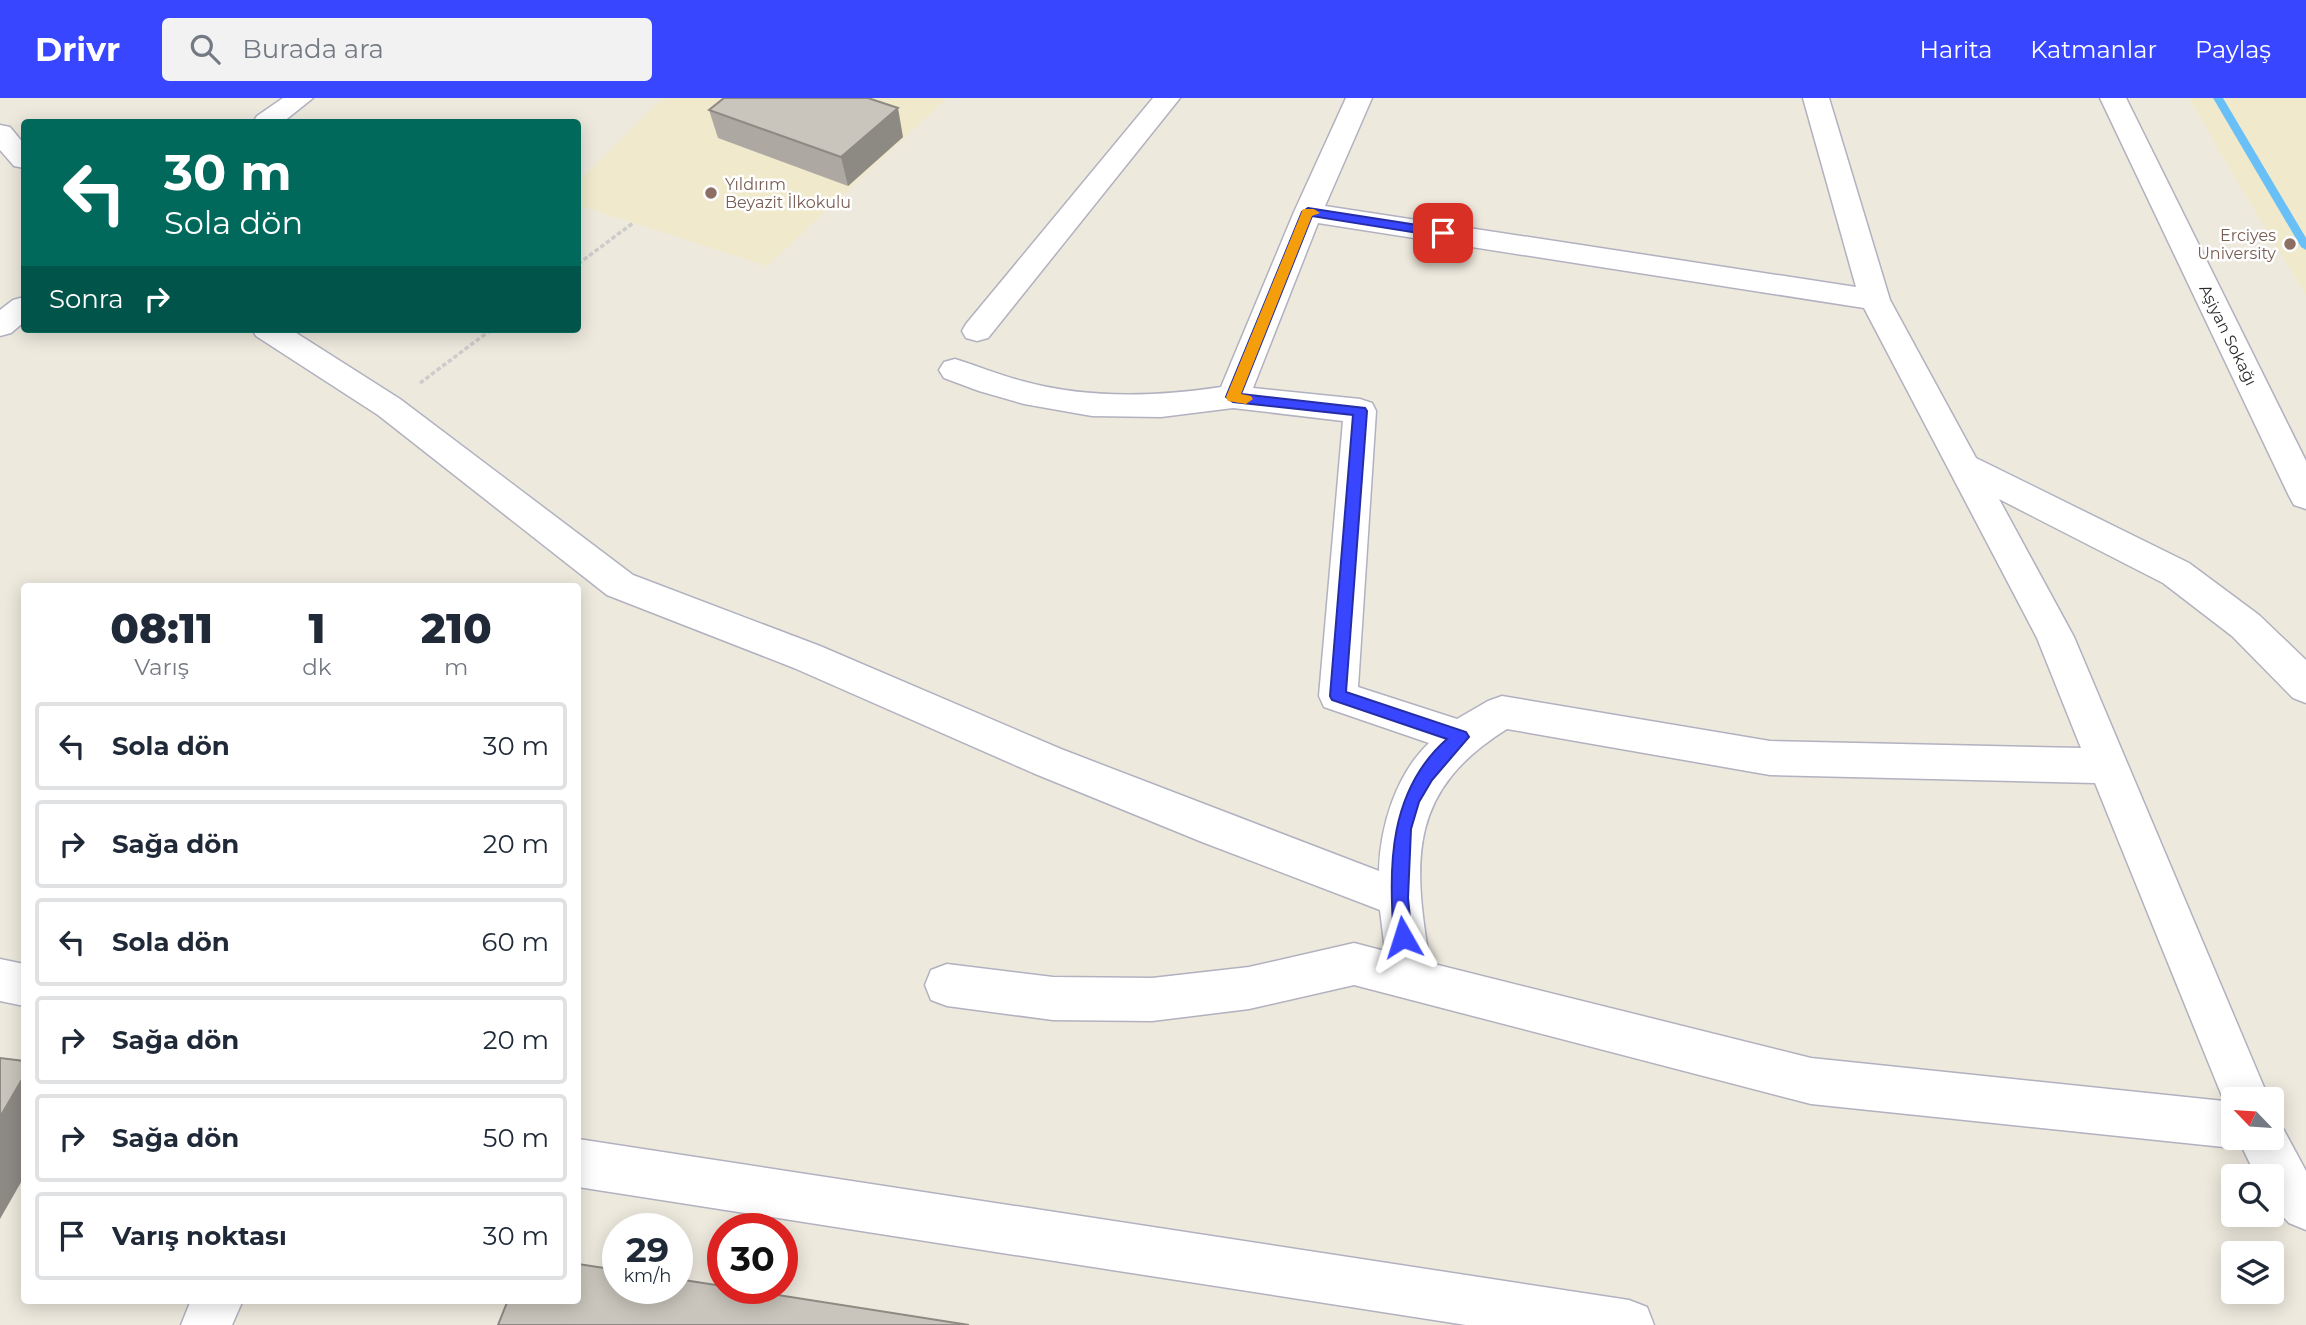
<!DOCTYPE html>
<html lang="tr">
<meta charset="utf-8">
<style>
body{margin:0;font-family:Montserrat,sans-serif;background:#f2f2f3;color:#1f2937;height:100vh;display:flex;flex-direction:column;font-size:26px;white-space:nowrap}
*{box-sizing:border-box;margin:0}
p{font-size:23px;color:#747a83}
.icon{flex:none;width:38px;height:38px;fill:none;stroke:currentColor;stroke-width:2;stroke-linecap:round;stroke-linejoin:round}
.map{position:relative;flex:1;overflow:hidden}
.panel{position:absolute;left:21px;top:485px;width:560px;height:721px;display:flex;flex-direction:column;background:#fff;border-radius:7px;box-shadow:0 4px 18px #0003}
.panel>*{flex:none}
.guide{position:absolute;left:21px;top:21px;width:560px;height:214px;border-radius:7px;box-shadow:0 4px 18px #0003;background:#00695c;color:#fff;overflow:hidden}
.needle{width:46px;rotate:295deg}
.fabs{position:absolute;left:2221px;top:989px;display:grid;gap:14px}
.fabs a{display:grid;place-items:center;width:63px;height:63px;border-radius:7px;background:#fff;box-shadow:0 4px 18px #0003;font-size:35px}
.speed{position:absolute;left:602px;top:1115px;display:flex;gap:14px;font-size:35px;font-weight:700;text-align:center}
.speed>*{display:grid;place-content:center;width:91px;height:91px;border-radius:50%;background:#fff;box-shadow:0 4px 18px #0003;line-height:1}
.speed small{font-size:18px;font-weight:400}
.speed .limit{border:10px solid #d22;background:#fff;color:#111}
.pin{position:absolute;display:grid;place-items:center;width:60px;height:60px;color:#fff;margin:-30px;border-radius:14px;box-shadow:0 4px 10px #0006}
.me{position:absolute;width:77px;margin:-38px;rotate:354deg;stroke-linejoin:round;filter:drop-shadow(0 0 5px #0008)}
.turn{display:flex;align-items:center;gap:24px;height:147px;padding:0 28px;font-size:32px}
.turn .icon{width:91px;height:91px;stroke-width:2.5}
.turn b{display:block;font-size:49px;line-height:60px}
.then{display:flex;align-items:center;height:66px;padding:0 28px;background:#0003;gap:14px;font-size:26px}
.eta{display:flex;justify-content:space-evenly;align-items:center;height:119px;text-align:center}
.eta b{font-size:42px;font-weight:800;line-height:49px}
ul{padding:0;list-style:none}
li{display:flex;align-items:center;gap:21px;height:88px;margin:0 14px 10px;padding:0 14px;border:4px solid #e0e1e3;border-radius:7px}
li div{flex:1}
li b{display:block;font-size:26px}
li em{font-style:normal}
header{display:flex;align-items:center;gap:42px;box-sizing:border-box;height:98px;padding:0 35px;background:#3946ff;color:#fff}
header strong{font-size:33px}
nav{display:flex;gap:38px;margin-inline-start:auto;font-size:24px}
.search{width:490px;height:63px;background:#f2f2f3;display:flex;align-items:center;gap:18px;box-sizing:border-box;padding:0 24px;border-radius:7px;color:#747a83;font-size:26px}
.map>svg:first-child{display:block}
.education{fill:#f0e9cb}
.lines{fill:none;stroke-linecap:round;stroke-linejoin:round}
.stream{fill:#69c0f6;fill-rule:evenodd}
.street-casing{stroke:#b1b1c0;stroke-width:3}
.secondary-casing{stroke:#b1b1c0;stroke-width:3}
.path{stroke:#ccc;stroke-width:3.5;stroke-dasharray:4.5 2.5;stroke-linecap:butt}
.street{fill:#fff;fill-rule:evenodd}
.secondary{fill:#fff;fill-rule:evenodd}
.wall{fill:#ada9a2}
.shaded-wall{fill:#8d8a84}
.building{fill:#c9c5bc;stroke:#8d8a84;stroke-width:2}
.route{fill:#3946ff;stroke:#252ea6;stroke-width:2}
.slow{fill:#f59e0b}
.education-dot{fill:#8d6e63;stroke:#fff;stroke-width:2.5}
.labels{text-anchor:middle;dominant-baseline:central;stroke-width:5;stroke-linejoin:round;paint-order:stroke}
.far-education-label{font-size:16px;fill:#785e54;stroke:#fff;text-anchor:start}
.far-street-label{font-size:16px;fill:#2b2b2b;stroke:#fff}
</style>
<header>
<strong>Drivr</strong>
<div class="search"><svg class="icon" aria-label="search" viewBox="0 0 24 24"><circle cx="10" cy="10" r="6"/><path d="M15 15l6 6"/></svg>Burada ara</div>
<nav><a>Harita</a><a>Katmanlar</a><a>Paylaş</a></nav>
</header>
<div class="map">
<svg width="2306" height="1227" viewBox="0 0 2306 1227">
<rect width="100%" height="100%" fill="#eee9dd"/>
<g class="education">
<polygon points="663,0 947,0 767,168 578,107 578,84"/>
<polygon points="2189,0 2306,0 2306,197 2244,95"/>
</g>
<g class="lines">
<polygon class="stream" points="2213,0 2223,0 2306,140 2306,152 2301,149"/>
<defs>
<g id="street">
<polygon points="283,0 313,0 283,24 253,24 257,18"/>
<polygon points="1153,0 1180,0 988,240 977,243 966,240 962,233 966,226"/>
<path d="M 1346,0 L 1372,0 L 1325,108 L 1856,189 L 1803,0 L 1829,0 L 1890,202 L 1976,360 L 2189,465 L 2259,517 L 2306,562 L 2306,605 L 2293,600 L 2232,538 L 2163,485 L 1999,401 L 2074,539 L 2269,1001 L 2233,1001 L 2233,1040 L 2272,1040 L 2272,1020 L 2279,1023 L 2306,1073 L 2306,1132 L 2289,1125 L 2272,1107 L 2272,1078 L 2256,1078 L 2241,1047 L 2233,1050 L 1811,1006 L 1354,887 L 1249,911 L 1152,923 L 1053,922 L 947,908 L 931,902 L 925,887 L 931,872 L 947,866 L 1053,879 L 1152,880 L 1249,869 L 1354,845 L 1385,853 L 1380,812 L 1202,744 L 1033,675 L 794,570 L 607,497 L 378,317 L 256,238 L 252,231 L 290,231 L 400,301 L 633,477 L 820,548 L 1061,651 L 1379,773 C 1380,729 1396,676 1429,645 L 1324,609 L 1319,598 L 1343,323 L 1233,310 L 1161,319 L 1092,318 L 1024,306 L 979,293 L 944,280 L 939,272 L 944,264 L 955,261 C 978,268 999,277 1022,283 C 1087,301 1155,299 1221,289 L 1294,114 ZM 1318,125 L 1864,210 L 2037,540 L 2081,650 L 1770,643 L 1502,598 L 1488,603 L 1457,621 L 1358,589 L 1376,313 L 1372,305 L 1360,301 L 1253,290 ZM 1507,631 L 1770,677 L 2095,685 L 2224,1003 L 1811,960 L 1430,865 C 1412,760 1409,692 1507,631 Z"/>
<polygon points="0,27 10,29 24,46 24,70 14,68 0,52"/>
<polygon points="24,199 24,224 11,235 0,238 0,212 13,202"/>
<polygon points="0,861 24,866 24,908 0,903"/>
<polygon points="578,1041 1629,1202 1647,1209 1654,1227 1466,1227 578,1089"/>
<polygon points="191,1202 243,1202 232,1227 181,1227"/>
</g>
<polygon id="secondary" points="2100,0 2126,0 2306,363 2306,411 2294,407 2289,398"/>
</defs>
<use href="#street" class="street-casing"/>
<use href="#secondary" class="secondary-casing"/>
<g class="path">
<polyline points="578,166 633,125"/>
<polyline points="420,285 492,231"/>
</g>
<use href="#street" class="street"/>
<use href="#secondary" class="secondary"/>
</g>
<polygon class="wall" points="709,12 903,39 848,88 718,40"/>
<g class="shaded-wall">
<polygon points="898,10 903,39 848,88 841,59"/>
<polygon points="24,978 24,1079 0,1121 0,1019"/>
</g>
<g class="building">
<polygon points="724,0 868,0 898,10 841,59 709,12"/>
<polygon points="0,960 24,963 24,978 0,1019"/>
<polygon points="578,1166 618,1172 618,1190 677,1190 677,1181 723,1188 723,1190 733,1190 969,1227 498,1227 508,1202 578,1202"/>
</g>
<path class="route" d="M 1308,110 L 1443,131 L 1449,135 L 1443,139 L 1312,118 L 1241,296 L 1365,310 L 1367,313 L 1346,594 L 1466,634 L 1469,639 L 1432,682 L 1419,704 L 1411,731 L 1408,800 L 1412,839 L 1410,845 L 1403,848 L 1397,845 L 1394,839 C 1388,768 1389,692 1447,641 L 1332,602 L 1330,598 L 1353,317 L 1233,304 L 1226,299 L 1302,114 Z"/>
<polygon class="slow" points="1303,111 1314,111 1320,115 1312,118 1241,296 1251,298 1253,301 1246,306 1228,303 1226,299"/>
<g class="education-dot">
<circle cx="711" cy="95" r="7"/>
<circle cx="2290" cy="146" r="7"/>
</g>
<g class="labels">
<g class="far-education-label">
<text x="725" y="86">Yıldırım<tspan x="725" dy="18">Beyazit İlkokulu</tspan></text>
<text x="2276" y="137" text-anchor="end">Erciyes<tspan x="2276" dy="18">University</tspan></text>
</g>
<g class="far-street-label">
<text transform="translate(2228 237) rotate(64)">Aşiyan Sokağı</text>
</g>
</g>
</svg>
<div class="fabs">
<a><svg class="needle" viewBox="-14 -14 28 28"><path d="M0-13l5 13h-10z" fill="#e53935"/><path d="M0 13l5-13h-10z" fill="#747a83"/></svg></a>
<a><svg class="icon" aria-label="search" viewBox="0 0 24 24"><circle cx="10" cy="10" r="6"/><path d="M15 15l6 6"/></svg></a>
<a><svg class="icon" aria-label="layers" viewBox="0 0 24 24"><path d="M12 4l9 5-9 5-9-5zM3 14l9 5 9-5"/></svg></a>
</div>
<div class="speed"><div>29<small>km/h</small></div><div class="limit">30</div></div>
<div class="pin" style="left:1443px;top:135px;background:#d93025"><svg class="icon" aria-label="arrive" viewBox="0 0 24 24"><path d="M6 21V4h12l-3 4 3 4H6"/></svg></div>
<svg class="me" style="left:1403px;top:839px" viewBox="-20 -20 40 40"><path d="M0-17L14 15 0 8-14 15z" fill="#3946ff" stroke="#fff" stroke-width="4"/></svg>
<div class="guide">
<div class="turn"><svg class="icon" aria-label="left" viewBox="0 0 24 24"><path d="M17 20v-9H6M10 6l-5 5 5 5"/></svg><div><b>30 m</b>Sola dön</div></div>
<div class="then">Sonra<svg class="icon" aria-label="right" viewBox="0 0 24 24"><path d="M7 20v-9h11M14 6l5 5-5 5"/></svg></div>
</div>
<section class="panel">
<div class="eta">
<div><b>08:11</b><p>Varış</p></div>
<div><b>1</b><p>dk</p></div>
<div><b>210</b><p>m</p></div>
</div>
<ul>
<li><svg class="icon" aria-label="left" viewBox="0 0 24 24"><path d="M17 20v-9H6M10 6l-5 5 5 5"/></svg><div><b>Sola dön</b></div><em>30 m</em></li>
<li><svg class="icon" aria-label="right" viewBox="0 0 24 24"><path d="M7 20v-9h11M14 6l5 5-5 5"/></svg><div><b>Sağa dön</b></div><em>20 m</em></li>
<li><svg class="icon" aria-label="left" viewBox="0 0 24 24"><path d="M17 20v-9H6M10 6l-5 5 5 5"/></svg><div><b>Sola dön</b></div><em>60 m</em></li>
<li><svg class="icon" aria-label="right" viewBox="0 0 24 24"><path d="M7 20v-9h11M14 6l5 5-5 5"/></svg><div><b>Sağa dön</b></div><em>20 m</em></li>
<li><svg class="icon" aria-label="right" viewBox="0 0 24 24"><path d="M7 20v-9h11M14 6l5 5-5 5"/></svg><div><b>Sağa dön</b></div><em>50 m</em></li>
<li><svg class="icon" aria-label="arrive" viewBox="0 0 24 24"><path d="M6 21V4h12l-3 4 3 4H6"/></svg><div><b>Varış noktası</b></div><em>30 m</em></li>
</ul>
</section>
</div>
